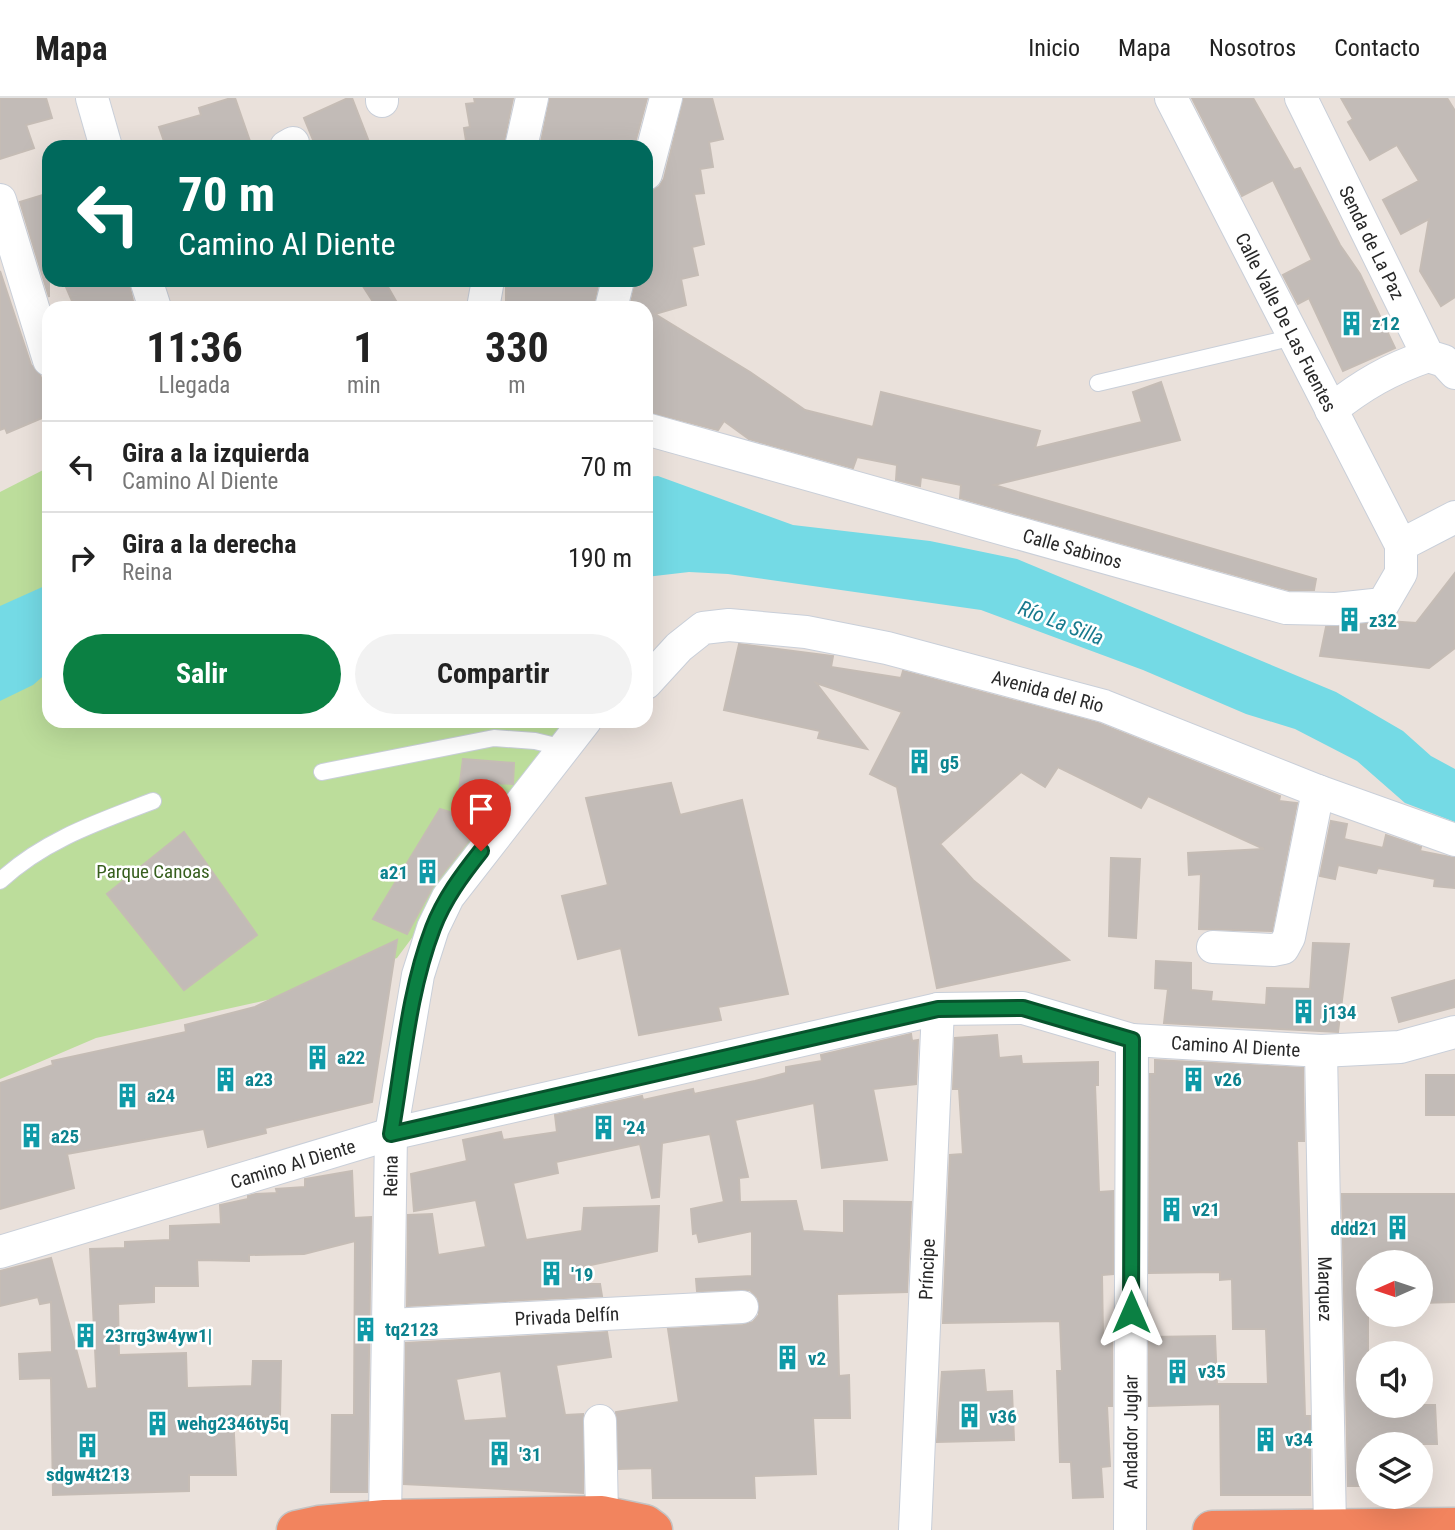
<!DOCTYPE html>
<html lang="es">
<meta charset="utf-8">
<style>
body{margin:0;font-family:"Roboto Condensed",sans-serif;background:#f2f2f2;color:#222;height:100vh;display:flex;flex-direction:column;font-size:26px;white-space:nowrap}
*{box-sizing:border-box;margin:0}
p{font-size:23px;color:#767676}
.icon{flex:none;width:38px;height:38px;fill:none;stroke:currentColor;stroke-width:2;stroke-linecap:round;stroke-linejoin:round}
.map{position:relative;flex:1;overflow:hidden}
.side{position:absolute;left:42px;top:203px;width:611px;height:427px;display:flex;flex-direction:column;background:#fff;border-radius:21px;box-shadow:0 7px 28px #0002}
.side>*{flex:none}
.hud{position:absolute;left:42px;top:42px;width:611px;height:147px;border-radius:21px;box-shadow:0 7px 28px #0002;background:#00695c;color:#fff;overflow:hidden}
.needle{width:46px;rotate:267deg}
.buttons{position:absolute;left:1356px;top:1152px;display:grid;gap:14px}
.buttons a{display:grid;place-items:center;width:77px;height:77px;border-radius:50%;background:#fff;box-shadow:0 7px 28px #0002;font-size:35px}
.pin{position:absolute;display:grid;place-items:center;width:60px;height:60px;color:#fff;margin:-72px -30px;border-radius:50% 50% 50% 0;rotate:-45deg;box-shadow:0 0 7px #0007}
.pin .icon{rotate:45deg}
.me{position:absolute;width:77px;margin:-38px;rotate:0deg;stroke-linejoin:round;filter:drop-shadow(0 0 5px #0008)}
.turn{display:flex;align-items:center;gap:24px;height:147px;padding:0 21px;font-size:32px}
.turn .icon{width:91px;height:91px;stroke-width:2.5}
.turn b{display:block;font-size:49px;line-height:60px}
.eta{display:flex;justify-content:space-evenly;align-items:center;height:119px;text-align:center}
.eta b{font-size:42px;font-weight:700;line-height:49px}
.button{display:flex;gap:14px;margin-top:auto;padding:14px 21px}
.button a{flex:1;height:80px;border-radius:42px;background:#0b8043;color:#fff;font-size:28px;font-weight:700;line-height:80px;text-align:center}
.button a+a{background:#f2f2f2;color:#222}
ul{padding:0;list-style:none}
li{display:flex;align-items:center;gap:21px;height:91px;padding:0 21px;border-top:2px solid #e0e0e0}
li div{flex:1}
li b{display:block;font-size:26px}
li em{font-style:normal}
header{display:flex;align-items:center;gap:42px;box-sizing:border-box;height:98px;padding:0 35px;background:#fff;border-bottom:2px solid #e0e0e0}
header strong{font-size:33px}
nav{display:flex;gap:38px;margin-inline-start:auto;font-size:24px}
.map>svg:first-child{display:block}
.green{fill:#bcdd9b}
.water{fill:#74dae5}
.building{fill:#c2bbb7;stroke:#c5bcb5;stroke-width:2;fill-rule:evenodd}
.lines{fill:none;stroke-linecap:round;stroke-linejoin:round}
.lane-casing{stroke:#c9cfd9;stroke-width:18}
.street-casing{stroke:#c9cfd9;stroke-width:34}
.highway-casing{stroke:#c3c3c3;stroke-width:41}
.lane{stroke:#fff;stroke-width:16}
.street{stroke:#fff;stroke-width:32}
.highway{stroke:#f2845e;stroke-width:38}
.route-casing{stroke:#07532c;stroke-width:18}
.route{stroke:#0b8043;stroke-width:12}
.labels{text-anchor:middle;dominant-baseline:central;stroke-width:5;stroke-linejoin:round;paint-order:stroke}
.street-label{font-size:19px;fill:#282828;stroke:#fff}
.culture-label{font-size:19px;font-weight:bold;fill:#0d838f;stroke:#fff;text-anchor:start}
.park-label{font-size:19px;fill:#375f1e;stroke:#fff}
.water-label{font-size:21px;font-style:italic;fill:#17798d;stroke:#fff}
</style>
<header>
<strong>Mapa</strong>
<nav><a>Inicio</a><a>Mapa</a><a>Nosotros</a><a>Contacto</a></nav>
</header>
<div class="map">
<svg width="1455" height="1432" viewBox="0 0 1455 1432">
<rect width="100%" height="100%" fill="#eae1db"/>
<polygon class="green" points="49,369 49,623 568,623 544,662 397,860 276,900 96,940 0,981 0,394"/>
<g class="water">
<polygon points="658,378 793,427 930,443 1017,461 1336,594 1403,633 1431,658 1455,671 1455,724 1405,705 1357,663 1295,631 1246,616 1143,572 981,512 728,476 689,474 646,479 646,379"/>
<polygon points="49,486 49,573 33,587 0,603 0,508"/>
</g>
<g class="building">
<polygon points="0,0 46,0 52,20 26,27 34,50 0,61"/>
<polygon points="231,0 235,0 252,49 166,49 159,29 201,17 199,10"/>
<polygon points="348,0 352,0 371,49 316,49 304,20"/>
<polygon points="474,0 513,0 503,49 467,49 464,30 470,29 466,6 475,5"/>
<polygon points="550,0 647,0 634,49 540,49"/>
<polygon points="684,0 712,0 723,41 709,44 713,69 700,71 704,95 694,96 704,146 692,149 698,177 681,181 686,207 655,216 750,274 805,312 873,329 881,294 1040,333 1035,350 1142,324 1133,294 1161,284 1180,342 994,387 1316,481 1314,492 1289,492 960,400 961,387 921,379 920,388 896,382 897,367 857,359 853,370 749,341 724,323 718,332 646,313 646,210 630,210 636,182 646,182 649,94 659,89 664,81"/>
<polygon points="1192,0 1253,0 1294,72 1300,70 1340,147 1360,176 1395,250 1343,273 1309,200 1298,206 1283,177 1312,162 1273,82 1242,98"/>
<polygon points="1341,0 1447,0 1455,13 1455,199 1441,208 1420,173 1429,121 1401,136 1383,102 1419,83 1397,47 1370,62 1348,24 1353,21"/>
<polygon points="49,95 49,199 20,104"/>
<polygon points="0,173 31,267 40,277 49,302 49,317 7,335 5,330 0,332"/>
<polygon points="63,182 128,182 133,203 120,210 75,210"/>
<polygon points="359,182 384,182 400,210 377,210"/>
<polygon points="506,182 599,182 593,210 506,210"/>
<polygon points="1455,475 1455,550 1429,570 1320,558 1326,529 1388,523 1416,525"/>
<polygon points="739,546 833,558 831,569 901,580 903,573 1098,625 1280,698 1279,703 1297,705 1272,833 1199,831 1201,776 1189,777 1188,755 1264,751 1148,698 1141,710 1058,669 1045,689 1021,674 940,746 973,782 1069,862 937,890 897,689 870,676 902,614 816,585 867,651 818,640 820,633 724,612"/>
<polygon points="463,661 514,665 513,686 490,685 487,719 433,788 407,836 373,821 440,711 456,716"/>
<polygon points="671,685 680,717 742,702 788,896 718,909 721,922 639,937 621,850 578,861 562,798 608,787 586,700"/>
<polygon points="1331,723 1347,726 1344,741 1383,750 1386,737 1421,749 1420,753 1455,760 1455,790 1434,788 1435,781 1378,770 1376,775 1338,767 1335,781 1320,778"/>
<polygon points="184,734 257,837 184,892 107,796"/>
<polygon points="1111,760 1140,761 1136,840 1109,838"/>
<polygon points="397,842 372,1004 265,1030 266,1035 208,1049 204,1031 67,1056 74,1090 0,1111 0,985 53,967 52,963 186,934 185,927 255,909"/>
<polygon points="1313,845 1349,846 1338,934 1164,925 1168,891 1155,890 1156,863 1191,865 1191,892 1212,894 1211,903 1266,907 1267,890 1310,891"/>
<polygon points="1455,882 1455,909 1399,924 1392,900"/>
<polygon points="911,936 912,943 918,942 916,986 873,991 887,1062 822,1070 814,1005 735,1022 748,1079 739,1080 740,1104 796,1103 803,1133 844,1135 844,1103 911,1104 907,1194 837,1196 839,1278 849,1277 850,1320 813,1320 816,1376 754,1378 755,1400 653,1400 652,1370 619,1371 616,1314 679,1304 668,1231 743,1227 753,1224 759,1217 758,1200 750,1192 697,1193 696,1181 752,1178 752,1133 699,1144 697,1135 693,1136 691,1111 724,1104 710,1036 662,1045 659,1099 652,1100 640,1046 556,1064 558,1075 513,1085 526,1142 582,1133 584,1110 659,1108 657,1153 586,1168 588,1186 600,1186 602,1198 407,1208 408,1117 432,1116 438,1157 486,1149 476,1102 414,1113 411,1076 467,1063 463,1042 501,1034 503,1042 557,1034 555,1017 642,998 643,1002 693,991 694,996 755,983 786,975 786,969 822,963 821,957"/>
<polygon points="997,937 999,960 1021,958 1022,966 1098,964 1098,987 1095,987 1099,1094 1113,1093 1113,1176 1102,1177 1103,1240 1112,1240 1112,1308 1107,1308 1110,1368 1101,1369 1103,1399 1073,1400 1071,1364 1060,1364 1057,1273 1062,1273 1060,1223 943,1225 950,1057 963,1056 959,991 953,991 955,940"/>
<polygon points="1155,962 1303,970 1304,1043 1297,1043 1305,1318 1310,1318 1310,1397 1221,1397 1220,1306 1149,1308 1149,1239 1215,1238 1217,1286 1268,1286 1266,1231 1233,1231 1232,1181 1220,1182 1220,1174 1149,1175 1150,976 1155,976"/>
<rect x="1426" y="977" width="29" height="40"/>
<polygon points="352,1073 354,1120 371,1119 367,1394 331,1394 332,1317 354,1317 355,1143 304,1156 249,1157 249,1163 197,1162 198,1188 154,1188 154,1204 118,1206 119,1257 186,1255 187,1290 252,1288 253,1263 281,1263 280,1320 233,1317 236,1377 189,1377 189,1393 53,1397 51,1280 20,1281 19,1256 52,1254 51,1204 40,1206 38,1199 0,1208 0,1173 51,1160 87,1291 97,1290 90,1151 125,1150 125,1144 170,1142 170,1128 221,1126 220,1107 248,1101 248,1098 256,1096 277,1095 276,1091 305,1089 305,1081"/>
<polygon points="1342,1096 1455,1096 1455,1204 1421,1205 1421,1164 1368,1164 1368,1307 1435,1307 1437,1346 1368,1346 1368,1388 1348,1388"/>
<path d="M 607,1234 L 611,1259 L 556,1267 L 565,1317 L 583,1316 L 583,1395 L 404,1386 L 406,1245 ZM 501,1273 L 507,1320 L 464,1323 L 456,1281 Z"/>
<polygon points="984,1272 986,1294 1012,1293 1014,1342 937,1344 942,1274"/>
</g>
<g class="lines">
<defs>
<g id="lane">
<polyline points="1098,285 1294,239"/>
<polyline points="322,674 494,640 535,643 564,650"/>
<path d="M 0,783 C 44,742 98,724 153,703"/>
</g>
<g id="street">
<polyline points="92,0 106,49"/>
<path id="s1" d="M 1171,0 L 1401,447"/>
<path id="s2" d="M 1301,0 L 1428,258 L 1444,263 L 1455,275"/>
<polyline points="382,3 382,0"/>
<polyline points="286,49 293,45"/>
<polyline points="521,49 532,0"/>
<polyline points="646,76 666,0"/>
<polyline points="0,102 49,262"/>
<polyline points="146,182 155,210"/>
<polyline points="483,210 488,182"/>
<polyline points="611,210 618,182"/>
<path d="M 1331,312 C 1362,287 1390,271 1428,258"/>
<path id="s3" d="M 646,331 L 1286,510 L 1336,511 L 1383,506 L 1401,475 L 1401,447 L 1455,419"/>
<path id="s4" d="M 646,585 L 679,549 L 703,530 L 729,527 L 806,534 L 887,550 L 1104,608 L 1318,693 L 1455,742"/>
<polyline points="1213,849 1273,852 1283,850 1289,839 1318,693"/>
<path id="s5" d="M 1321,953 L 1330,1429"/>
<path id="s6" d="M 0,1154 L 391,1036 L 938,911 L 1023,910 L 1132,942 L 1321,953 L 1400,949 L 1455,934"/>
<path id="s7" d="M 390,1227 L 742,1209"/>
<polyline points="600,1323 602,1417"/>
<path id="s8" d="M 385,1421 L 391,1036 L 418,877 L 433,830 L 448,799 L 585,623"/>
<path id="s9" d="M 915,1432 L 938,911"/>
<path id="s10" d="M 1130,1432 L 1132,942"/>
</g>
<g id="highway">
<polyline points="296,1432 319,1427 385,1421 602,1417 645,1426 653,1432"/>
<polyline points="1212,1432 1455,1429"/>
</g>
</defs>
<use href="#lane" class="lane-casing"/>
<use href="#street" class="street-casing"/>
<use href="#highway" class="highway-casing"/>
<use href="#lane" class="lane"/>
<use href="#street" class="street"/>
<use href="#highway" class="highway"/>
</g>
<g class="lines">
<defs>
<path id="route" d="M 481,753 C 462,777 444,801 433,830 C 408,895 403,968 391,1036 L 938,911 L 1023,910 L 1132,942 L 1131,1214"/>
</defs>
<use href="#route" class="route-casing"/>
<use href="#route" class="route"/>
</g>
<defs>
<symbol id="building-bare" viewBox="-9 -9 18 18"><path d="M-4-6H4V6H1V3H-1V6H-4ZM-2.5-4.3h1.7v1.8h-1.7ZM.8-4.3h1.7v1.8H.8ZM-2.5-1h1.7V.8h-1.7ZM.8-1h1.7V.8H.8Z" fill="#0f9aa8" stroke="#fff" stroke-width="2.5" paint-order="stroke"/></symbol>
</defs>
<g fill-rule="evenodd">
<use href="#building-bare" x="1334" y="208" width="35" height="35"/>
<use href="#building-bare" x="1332" y="504" width="35" height="35"/>
<use href="#building-bare" x="902" y="646" width="35" height="35"/>
<use href="#building-bare" x="410" y="756" width="35" height="35"/>
<use href="#building-bare" x="1286" y="896" width="35" height="35"/>
<use href="#building-bare" x="300" y="942" width="35" height="35"/>
<use href="#building-bare" x="208" y="964" width="35" height="35"/>
<use href="#building-bare" x="1176" y="964" width="35" height="35"/>
<use href="#building-bare" x="110" y="980" width="35" height="35"/>
<use href="#building-bare" x="586" y="1012" width="35" height="35"/>
<use href="#building-bare" x="14" y="1020" width="35" height="35"/>
<use href="#building-bare" x="1154" y="1094" width="35" height="35"/>
<use href="#building-bare" x="1380" y="1112" width="35" height="35"/>
<use href="#building-bare" x="534" y="1158" width="35" height="35"/>
<use href="#building-bare" x="348" y="1214" width="35" height="35"/>
<use href="#building-bare" x="68" y="1220" width="35" height="35"/>
<use href="#building-bare" x="770" y="1242" width="35" height="35"/>
<use href="#building-bare" x="1160" y="1256" width="35" height="35"/>
<use href="#building-bare" x="952" y="1300" width="35" height="35"/>
<use href="#building-bare" x="140" y="1308" width="35" height="35"/>
<use href="#building-bare" x="1248" y="1324" width="35" height="35"/>
<use href="#building-bare" x="70" y="1330" width="35" height="35"/>
<use href="#building-bare" x="482" y="1338" width="35" height="35"/>
</g>
<g class="labels">
<g class="street-label">
<text stroke="none"><textPath href="#s2" startOffset="161">Senda de La Paz</textPath></text>
<text stroke="none"><textPath href="#s1" startOffset="252">Calle Valle De Las Fuentes</textPath></text>
<text stroke="none"><textPath href="#s3" startOffset="443">Calle Sabinos</textPath></text>
<text stroke="none"><textPath href="#s4" startOffset="432">Avenida del Rio</textPath></text>
<text stroke="none"><textPath href="#s6" startOffset="1272">Camino Al Diente</textPath></text>
<text stroke="none"><textPath href="#s6" startOffset="306">Camino Al Diente</textPath></text>
<text stroke="none"><textPath href="#s8" startOffset="343">Reina</textPath></text>
<text stroke="none"><textPath href="#s9" startOffset="261">Príncipe</textPath></text>
<text stroke="none"><textPath href="#s5" startOffset="238">Marquez</textPath></text>
<text stroke="none"><textPath href="#s7" startOffset="177">Privada Delfín</textPath></text>
<text stroke="none"><textPath href="#s10" startOffset="98">Andador Juglar</textPath></text>
</g>
<g class="culture-label">
<text x="1372" y="225">z12</text>
<text x="1369" y="522">z32</text>
<text x="940" y="664">g5</text>
<text x="408" y="774" text-anchor="end">a21</text>
<text x="1323" y="914">j134</text>
<text x="337" y="959">a22</text>
<text x="245" y="981">a23</text>
<text x="1214" y="981">v26</text>
<text x="147" y="997">a24</text>
<text x="623" y="1029">'24</text>
<text x="51" y="1038">a25</text>
<text x="1192" y="1111">v21</text>
<text x="1378" y="1130" text-anchor="end">ddd21</text>
<text x="571" y="1176">'19</text>
<text x="385" y="1231">tq2123</text>
<text x="105" y="1237">23rrg3w4yw1|</text>
<text x="808" y="1260">v2</text>
<text x="1198" y="1273">v35</text>
<text x="989" y="1318">v36</text>
<text x="177" y="1325">wehg2346ty5q</text>
<text x="1285" y="1341">v34</text>
<text x="519" y="1356">'31</text>
<text x="88" y="1376" text-anchor="middle">sdgw4t213</text>
</g>
<g class="park-label">
<text x="153" y="773">Parque Canoas</text>
</g>
<g class="water-label">
<text transform="translate(1061 525) rotate(21)">Río La Silla</text>
</g>
</g>
</svg>
<div class="buttons">
<a><svg class="needle" viewBox="-14 -14 28 28"><path d="M0-13l5 13h-10z" fill="#e53935"/><path d="M0 13l5-13h-10z" fill="#767676"/></svg></a>
<a><svg class="icon" aria-label="sound" viewBox="0 0 24 24"><path d="M4 9h4l5-4v14l-5-4H4zM17 9q2 3 0 6"/></svg></a>
<a><svg class="icon" aria-label="layers" viewBox="0 0 24 24"><path d="M12 4l9 5-9 5-9-5zM3 14l9 5 9-5"/></svg></a>
</div>
<div class="pin" style="left:481px;top:753px;background:#d93025"><svg class="icon" aria-label="arrive" viewBox="0 0 24 24"><path d="M6 21V4h12l-3 4 3 4H6"/></svg></div>
<svg class="me" style="left:1131px;top:1214px" viewBox="-20 -20 40 40"><path d="M0-17L14 15 0 8-14 15z" fill="#0b8043" stroke="#fff" stroke-width="4"/></svg>
<div class="hud">
<div class="turn"><svg class="icon" aria-label="left" viewBox="0 0 24 24"><path d="M17 20v-9H6M10 6l-5 5 5 5"/></svg><div><b>70 m</b>Camino Al Diente</div></div>
</div>
<section class="side">
<div class="eta">
<div><b>11:36</b><p>Llegada</p></div>
<div><b>1</b><p>min</p></div>
<div><b>330</b><p>m</p></div>
</div>
<ul>
<li><svg class="icon" aria-label="left" viewBox="0 0 24 24"><path d="M17 20v-9H6M10 6l-5 5 5 5"/></svg><div><b>Gira a la izquierda</b><p>Camino Al Diente</p></div><em>70 m</em></li>
<li><svg class="icon" aria-label="right" viewBox="0 0 24 24"><path d="M7 20v-9h11M14 6l5 5-5 5"/></svg><div><b>Gira a la derecha</b><p>Reina</p></div><em>190 m</em></li>
</ul>
<div class="button"><a>Salir</a><a>Compartir</a></div>
</section>
</div>
